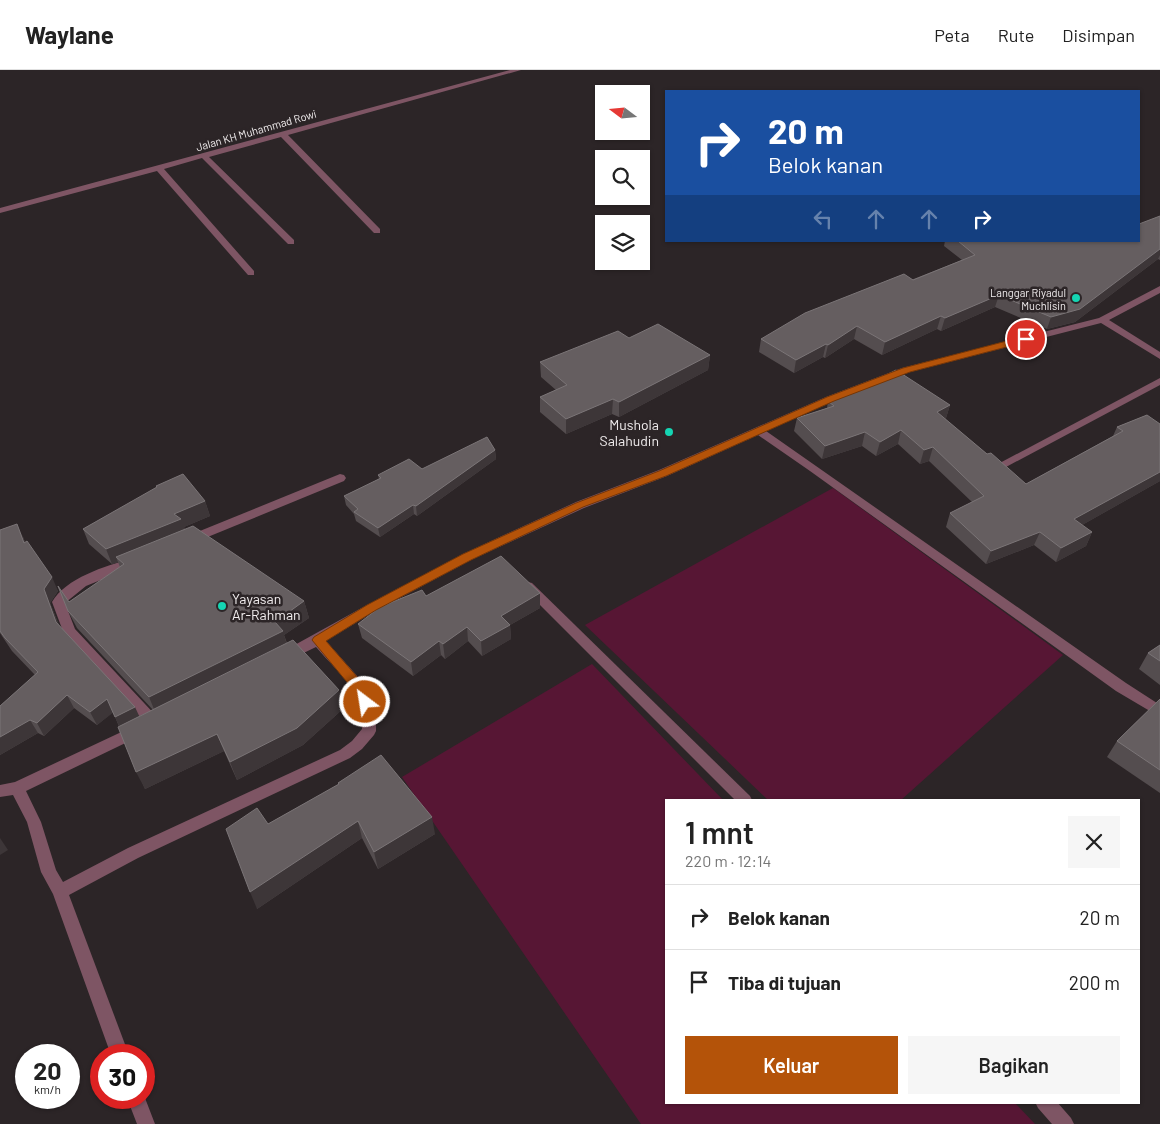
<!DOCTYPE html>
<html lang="id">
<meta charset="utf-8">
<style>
body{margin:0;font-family:Barlow,sans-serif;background:#f6f6f6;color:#222;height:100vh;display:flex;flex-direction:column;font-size:19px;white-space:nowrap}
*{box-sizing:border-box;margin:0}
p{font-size:16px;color:#767676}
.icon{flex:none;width:28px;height:28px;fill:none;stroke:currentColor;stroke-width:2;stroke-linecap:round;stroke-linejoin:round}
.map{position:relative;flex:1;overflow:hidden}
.sheet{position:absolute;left:665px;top:729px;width:475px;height:305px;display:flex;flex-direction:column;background:#fff;border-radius:0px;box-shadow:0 1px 4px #0004}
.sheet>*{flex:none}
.banner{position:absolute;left:665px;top:20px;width:475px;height:152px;border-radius:0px;box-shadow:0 1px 4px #0004;background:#1a4fa0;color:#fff;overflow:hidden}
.needle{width:32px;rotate:286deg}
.controls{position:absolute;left:595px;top:15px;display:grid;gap:10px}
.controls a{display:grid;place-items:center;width:55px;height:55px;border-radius:0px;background:#fff;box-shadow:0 1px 4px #0004;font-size:25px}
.speed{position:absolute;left:15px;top:974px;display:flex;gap:10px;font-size:25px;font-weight:700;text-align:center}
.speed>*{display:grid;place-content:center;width:65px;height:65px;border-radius:50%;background:#fff;box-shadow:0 1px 4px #0004;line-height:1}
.speed small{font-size:12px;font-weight:400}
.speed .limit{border:8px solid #d22;background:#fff;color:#111}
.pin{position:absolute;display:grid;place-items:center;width:42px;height:42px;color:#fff;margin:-21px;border:2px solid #fff;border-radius:50%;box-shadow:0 1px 5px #0007}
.me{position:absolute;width:55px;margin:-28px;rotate:329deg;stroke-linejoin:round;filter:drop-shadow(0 0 4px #0008)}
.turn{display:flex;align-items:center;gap:18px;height:105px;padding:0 20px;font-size:22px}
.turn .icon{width:65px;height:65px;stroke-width:2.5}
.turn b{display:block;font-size:35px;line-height:42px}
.lanes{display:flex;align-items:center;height:48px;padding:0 20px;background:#0003;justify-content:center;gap:25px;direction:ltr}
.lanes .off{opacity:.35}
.round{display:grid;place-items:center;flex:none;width:52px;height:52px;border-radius:0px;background:#f6f6f6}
.overview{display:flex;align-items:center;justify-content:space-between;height:85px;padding:0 20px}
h1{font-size:30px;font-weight:600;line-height:38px}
.button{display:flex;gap:10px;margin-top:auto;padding:10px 20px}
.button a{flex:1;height:58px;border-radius:0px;background:#b45309;color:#fff;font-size:20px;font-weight:600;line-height:58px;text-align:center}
.button a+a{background:#f6f6f6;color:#222}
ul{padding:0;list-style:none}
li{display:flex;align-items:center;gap:15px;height:65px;padding:0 20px;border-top:1px solid #e0e0e0}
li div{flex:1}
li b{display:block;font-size:19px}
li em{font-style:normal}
header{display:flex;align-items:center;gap:30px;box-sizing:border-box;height:70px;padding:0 25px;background:#fff;border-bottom:1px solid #e0e0e0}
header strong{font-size:24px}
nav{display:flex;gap:28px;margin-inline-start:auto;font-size:18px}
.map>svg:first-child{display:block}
.green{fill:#571634}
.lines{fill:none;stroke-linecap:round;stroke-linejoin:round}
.street{fill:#7e5564;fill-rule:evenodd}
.wall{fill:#544d4f}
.shaded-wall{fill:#3d3638}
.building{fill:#655e60;stroke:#7b7577}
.route{fill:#b45309;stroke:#753606}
.poi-dot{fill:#15d5b3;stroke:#2c2527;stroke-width:2}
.labels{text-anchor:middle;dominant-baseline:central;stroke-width:5;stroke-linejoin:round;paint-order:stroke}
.far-street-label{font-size:11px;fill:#f2eeef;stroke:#2c2527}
.far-poi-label{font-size:11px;fill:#f2eeef;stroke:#2c2527;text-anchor:end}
.poi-label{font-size:14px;fill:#f2eeef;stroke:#2c2527;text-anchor:end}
</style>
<header>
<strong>Waylane</strong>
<nav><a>Peta</a><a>Rute</a><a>Disimpan</a></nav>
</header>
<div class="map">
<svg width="1160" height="1054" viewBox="0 0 1160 1054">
<rect width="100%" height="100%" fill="#2c2527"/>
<g class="green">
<polygon points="833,418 1063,585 901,730 768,730 585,555"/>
<polygon points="592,594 723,730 666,730 666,1032 1015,1033 1035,1054 641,1054 402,707"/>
</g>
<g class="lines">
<g class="street">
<polygon points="510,0 521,0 288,65 380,159 380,163 374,163 281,67 209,87 294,170 294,174 288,174 202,88 164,99 254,201 254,205 248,205 157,101 0,143 0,138"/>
<path d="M 1160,216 L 1160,223 L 1109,250 L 1160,282 L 1160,289 L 1101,253 L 910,302 L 834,331 L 766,361 L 1126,613 L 1160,635 L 1160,647 L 1116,621 L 810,401 L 758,365 L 667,406 L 584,438 L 471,490 L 375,541 L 326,571 L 367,617 L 376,643 L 376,661 L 374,665 L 362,679 L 350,688 L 138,788 L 69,825 L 129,985 L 111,985 L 53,824 L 41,802 L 27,752 L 13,725 L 0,727 L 0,715 L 15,712 L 132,657 L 137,655 L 142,657 L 144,661 L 142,665 L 26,721 L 41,752 L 56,800 L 63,812 L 128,778 L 340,680 L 352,671 L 362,659 C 362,619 340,605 316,577 L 287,591 L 282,590 L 280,586 L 282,582 L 367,535 L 463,484 L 576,432 L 659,400 L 826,327 L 902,298 L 1099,248 Z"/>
<polygon points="1160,308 1160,315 1006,397 1002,399 996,395"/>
<polygon points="340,404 344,405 346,408 344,411 193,473 185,473 183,470 185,467"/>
<path d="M 131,489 L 137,493 L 135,496 L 86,516 L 65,533 L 75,559 L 159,649 L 161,653 L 159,657 L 154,659 L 149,657 L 64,564 L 52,532 C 66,508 105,496 131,489 Z"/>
<polygon points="528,512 532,513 750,726 752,730 735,730 524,519 522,516"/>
<polygon points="144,1025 145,1028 155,1054 137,1054 127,1028 144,1028"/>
<polygon points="1035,1032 1057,1032 1071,1048 1074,1054 1052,1054 1038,1038"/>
</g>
</g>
<g class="wall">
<polygon points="1160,146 1160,190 1158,189 1075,252 1047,259 995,237 941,261 937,259 882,285 854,269 825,288 823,287 794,303 759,282 761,269 962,190 944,176 945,171 1139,171"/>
<polygon points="629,268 710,285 708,300 619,347 612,344 566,364 540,342 540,327 556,320 541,307 540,292"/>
<polygon points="828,331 950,335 946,348 945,349 987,384 1026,414 1113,366 1117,357 1147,345 1160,411 1082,455 1092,462 1086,476 1056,492 1034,475 986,494 946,457 950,443 972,432 929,391 920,394 898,374 876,386 862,376 822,389 794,361 797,348 827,338"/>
<polygon points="495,380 496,389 417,446 414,444 380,467 356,451 354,444 346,435 344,426 379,409 378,405 422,399"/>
<polygon points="156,416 205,431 210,446 184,457 185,459 304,531 309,548 284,565 287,573 344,638 303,675 237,710 224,681 145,719 113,642 97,655 74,638 44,666 38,663 0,685 0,636 35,605 12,581 0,563 0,460 23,467 25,472 58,521 50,533 59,555 139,646 153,640 77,558 68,541 69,532 120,497 118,492 112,494 89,474 83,459 157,418"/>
<polygon points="540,523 540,538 510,555 511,569 482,586 468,571 445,589 441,585 413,606 362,568 358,554 426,526"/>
<polygon points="1160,575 1160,615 1139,599 1148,583"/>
<polygon points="1160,629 1160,723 1107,687 1117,671"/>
<polygon points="338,715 435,764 378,799 362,768 257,839 268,754"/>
</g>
<g class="shaded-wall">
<polygon points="1160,179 1160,185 1158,189 1075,252 1047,259 1051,247"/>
<polygon points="999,225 995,237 941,261 945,248"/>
<polygon points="941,246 937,259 882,285 885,272"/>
<polygon points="857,256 854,269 825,288 828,275"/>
<polygon points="826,274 823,287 794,303 796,290"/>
<polygon points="710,285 708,300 619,347 619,332"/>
<polygon points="613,329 612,344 566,364 566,349"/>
<polygon points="950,335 946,348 933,355 937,342"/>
<polygon points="901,360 898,374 876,386 880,372"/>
<polygon points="865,362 862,376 822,389 825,376"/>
<polygon points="933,377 929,391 920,394 924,380"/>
<polygon points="495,380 496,389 417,446 416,436"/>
<polygon points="1160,402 1160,411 1068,463 1074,449"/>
<polygon points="205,431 210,446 184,457 187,464 116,487 118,492 112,494 106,479 174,444"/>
<polygon points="413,435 414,444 380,467 378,458"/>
<polygon points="17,454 23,467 30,486 24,473"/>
<polygon points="1040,462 1034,475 986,494 991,481"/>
<polygon points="1092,462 1086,476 1056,492 1061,478"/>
<polygon points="52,507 58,521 50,533 63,565 56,552 44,519"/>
<polygon points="540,523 540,538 510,555 511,569 482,586 481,571 501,546"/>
<polygon points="304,531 309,548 284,565 288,578 156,644 149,627 275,552"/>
<polygon points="467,557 468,571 445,589 443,574"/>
<polygon points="439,571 441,585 413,606 411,592"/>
<polygon points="339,620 344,638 303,675 237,710 230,692"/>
<polygon points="67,625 74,638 44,666 37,653"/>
<polygon points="107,629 114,642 97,655 90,642"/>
<polygon points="135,637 141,650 121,660 115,647"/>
<polygon points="30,650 38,663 0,685 0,667"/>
<polygon points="217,664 224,681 145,719 136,702"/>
<polygon points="432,747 435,764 378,799 374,782"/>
<polygon points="358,751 362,768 257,839 250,822"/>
<polygon points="0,768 8,780 0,785"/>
</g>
<g class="building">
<polygon points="1160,146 1160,179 1080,239 1051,247 999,225 945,248 941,246 885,272 857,256 828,275 826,274 796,290 761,269 805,243 904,204 913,210 975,185 958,171 1139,171 1139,154"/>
<polygon points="658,254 710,285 619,332 613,329 566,349 540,327 567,315 540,292 618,261 629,268"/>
<polygon points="896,300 950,335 937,342 987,384 991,383 1026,414 1123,361 1117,357 1147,345 1160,354 1160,402 1074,449 1092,462 1061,478 1040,462 991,481 950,443 984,426 933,377 924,380 901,360 880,372 865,362 825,376 797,348 834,336 828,331 852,323"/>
<polygon points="487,367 495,380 416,436 413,435 378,458 354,442 358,439 344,426 381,408 378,405 409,389 422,399"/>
<polygon points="183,404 205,431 174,444 181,449 106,479 83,459 157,417 156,416"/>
<polygon points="17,454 24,473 27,471 52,507 44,519 56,552 135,637 115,647 107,629 90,642 67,625 37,653 30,650 0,667 0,636 38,602 5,568 0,561 0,460"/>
<polygon points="193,456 304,531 275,552 283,561 149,627 68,541 58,516 69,532 124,494 116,487"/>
<polygon points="501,486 540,523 501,546 510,555 481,571 467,557 443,574 439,571 411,592 358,554 380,537 422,520 426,526"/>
<polygon points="293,570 339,620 297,658 230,692 217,664 136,702 118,657"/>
<polygon points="1160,575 1160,591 1148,583"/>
<polygon points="1160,629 1160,700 1117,671"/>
<polygon points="381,685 432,747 374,782 358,751 250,822 226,759 257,738 268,754 339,714 338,713"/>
</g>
<polygon class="route" points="1026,266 1030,267 1030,271 910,302 834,331 666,406 583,437 471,490 376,540 326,571 366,617 371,632 369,635 361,635 356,623 312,570 314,567 367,535 463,484 576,433 659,401 827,327 903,298"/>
<g class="poi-dot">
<circle cx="1076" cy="228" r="5"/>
<circle cx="669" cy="362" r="5"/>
<circle cx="222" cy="536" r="5"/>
</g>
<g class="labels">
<g class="far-street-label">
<text transform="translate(256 60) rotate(-16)">Jalan KH Muhammad Rowi</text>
</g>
<g class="far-poi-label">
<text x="1066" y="222">Langgar Riyadul<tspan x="1066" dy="13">Muchlisin</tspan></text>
</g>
<g class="poi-label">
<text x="659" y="354">Mushola<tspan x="659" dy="16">Salahudin</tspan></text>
<text x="232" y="528" text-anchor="start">Yayasan<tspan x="232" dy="16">Ar-Rahman</tspan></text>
</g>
</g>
</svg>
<div class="controls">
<a><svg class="needle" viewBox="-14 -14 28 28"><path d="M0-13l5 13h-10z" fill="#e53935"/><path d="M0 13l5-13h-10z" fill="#767676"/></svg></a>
<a><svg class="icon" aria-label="search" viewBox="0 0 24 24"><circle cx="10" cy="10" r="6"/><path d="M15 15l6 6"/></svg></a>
<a><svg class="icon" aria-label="layers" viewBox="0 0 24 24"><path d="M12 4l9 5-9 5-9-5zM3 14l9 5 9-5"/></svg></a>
</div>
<div class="speed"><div>20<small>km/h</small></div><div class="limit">30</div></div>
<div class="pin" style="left:1026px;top:269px;background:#d93025"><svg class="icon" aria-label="arrive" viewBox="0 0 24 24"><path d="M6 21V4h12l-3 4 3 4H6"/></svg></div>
<svg class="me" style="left:365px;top:632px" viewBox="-20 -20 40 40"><circle r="17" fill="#b45309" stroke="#fff" stroke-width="3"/><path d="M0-11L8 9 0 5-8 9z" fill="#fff"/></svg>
<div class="banner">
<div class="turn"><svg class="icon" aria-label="right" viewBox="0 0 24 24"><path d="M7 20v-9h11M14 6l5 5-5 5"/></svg><div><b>20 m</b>Belok kanan</div></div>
<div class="lanes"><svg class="icon off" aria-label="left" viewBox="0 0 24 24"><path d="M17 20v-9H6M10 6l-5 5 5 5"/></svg><svg class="icon off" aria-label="ahead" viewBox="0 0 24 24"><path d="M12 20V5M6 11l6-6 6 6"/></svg><svg class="icon off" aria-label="ahead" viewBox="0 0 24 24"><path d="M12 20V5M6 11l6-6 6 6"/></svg><svg class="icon" aria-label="right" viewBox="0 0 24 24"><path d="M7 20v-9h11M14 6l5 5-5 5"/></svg></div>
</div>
<section class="sheet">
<div class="overview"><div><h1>1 mnt</h1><p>220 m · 12:14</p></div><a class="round"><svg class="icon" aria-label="close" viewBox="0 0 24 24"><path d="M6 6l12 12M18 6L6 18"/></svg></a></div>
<ul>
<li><svg class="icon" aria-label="right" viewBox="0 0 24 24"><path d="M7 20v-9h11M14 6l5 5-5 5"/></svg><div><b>Belok kanan</b></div><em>20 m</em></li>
<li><svg class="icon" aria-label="arrive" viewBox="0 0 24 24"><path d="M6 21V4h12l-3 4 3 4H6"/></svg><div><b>Tiba di tujuan</b></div><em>200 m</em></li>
</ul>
<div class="button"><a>Keluar</a><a>Bagikan</a></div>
</section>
</div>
